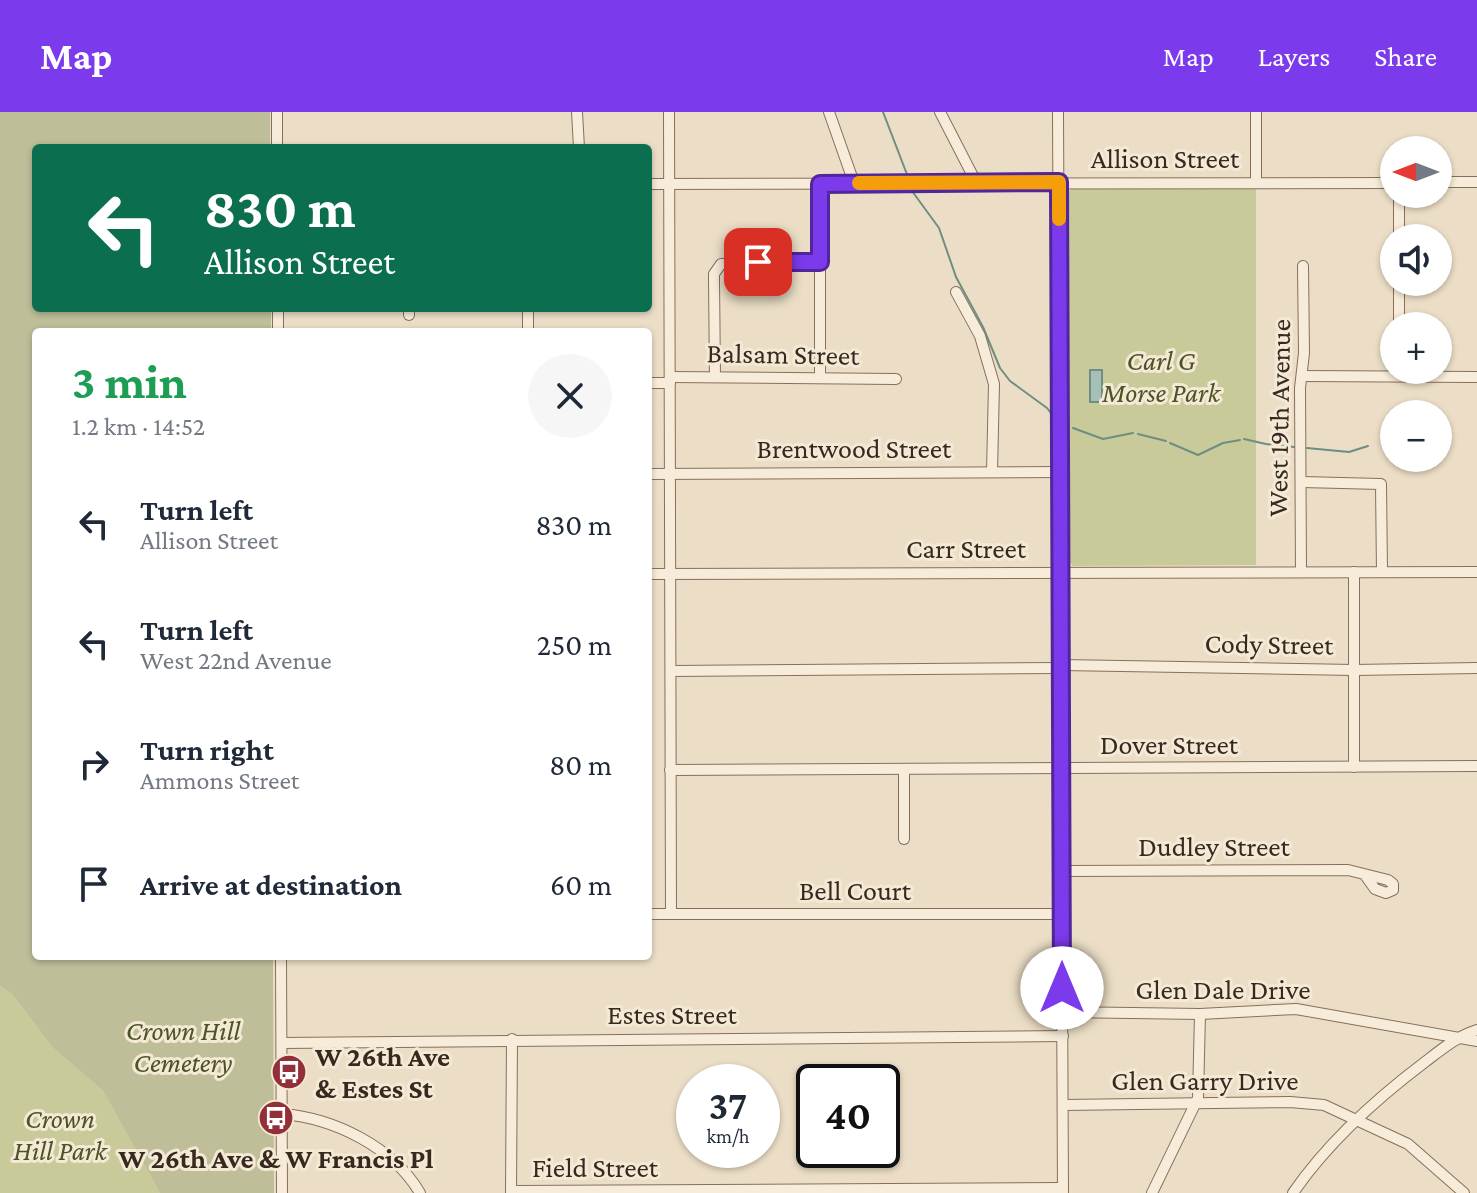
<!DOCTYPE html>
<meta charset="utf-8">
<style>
body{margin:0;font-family:"Crimson Pro",serif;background:#f6f6f7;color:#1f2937;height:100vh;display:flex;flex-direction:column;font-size:30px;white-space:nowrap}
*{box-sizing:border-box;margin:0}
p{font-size:26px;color:#747a83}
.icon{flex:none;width:44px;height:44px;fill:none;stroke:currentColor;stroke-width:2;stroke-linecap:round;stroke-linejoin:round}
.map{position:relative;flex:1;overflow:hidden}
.sheet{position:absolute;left:32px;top:216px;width:620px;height:632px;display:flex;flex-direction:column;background:#fff;border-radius:8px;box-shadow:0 2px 6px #0004}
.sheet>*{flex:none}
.hud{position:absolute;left:32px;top:32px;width:620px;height:168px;border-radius:8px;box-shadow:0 2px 6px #0004;background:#0b6e4f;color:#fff;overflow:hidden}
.needle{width:52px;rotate:270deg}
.buttons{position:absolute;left:1380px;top:24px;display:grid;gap:16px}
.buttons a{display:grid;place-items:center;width:72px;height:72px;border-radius:50%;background:#fff;box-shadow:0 2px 6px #0004;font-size:40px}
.speed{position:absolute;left:676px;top:952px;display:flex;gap:16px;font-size:40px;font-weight:700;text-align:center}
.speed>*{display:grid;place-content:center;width:104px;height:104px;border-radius:50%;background:#fff;box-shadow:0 2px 6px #0004;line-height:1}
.speed small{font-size:20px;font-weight:400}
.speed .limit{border:4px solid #111;border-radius:12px;background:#fff;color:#111}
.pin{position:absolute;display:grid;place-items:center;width:68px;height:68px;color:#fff;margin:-34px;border-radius:16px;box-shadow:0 4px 12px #0006}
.me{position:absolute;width:88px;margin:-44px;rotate:0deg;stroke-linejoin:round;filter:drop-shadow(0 0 6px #0008)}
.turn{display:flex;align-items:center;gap:28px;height:168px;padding:0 40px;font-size:36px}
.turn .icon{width:104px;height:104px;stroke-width:2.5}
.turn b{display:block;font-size:56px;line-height:68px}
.round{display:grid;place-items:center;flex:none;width:84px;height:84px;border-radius:42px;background:#f6f6f7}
.head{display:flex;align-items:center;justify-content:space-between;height:136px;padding:0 40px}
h1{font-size:48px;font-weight:700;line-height:60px;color:#1e9e55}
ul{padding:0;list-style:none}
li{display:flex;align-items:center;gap:24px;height:120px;padding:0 40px}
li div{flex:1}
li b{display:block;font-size:30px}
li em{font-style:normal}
header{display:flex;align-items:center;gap:48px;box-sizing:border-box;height:112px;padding:0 40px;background:#7c3aed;color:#fff}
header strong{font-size:38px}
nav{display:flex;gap:44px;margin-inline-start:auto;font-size:28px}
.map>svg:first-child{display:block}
.green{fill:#c8ca9a}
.cemetery{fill:#bebf99}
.water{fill:#a7c0b7;stroke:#6e8e83;stroke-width:2}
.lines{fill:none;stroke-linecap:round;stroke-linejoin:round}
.stream{stroke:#6e8e83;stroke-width:2}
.minor-casing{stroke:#876f5c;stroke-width:12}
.minor{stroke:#f7ecd9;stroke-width:10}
.route-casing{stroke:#51269a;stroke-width:20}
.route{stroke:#7c3aed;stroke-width:14}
.slow{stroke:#f59e0b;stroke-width:14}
.labels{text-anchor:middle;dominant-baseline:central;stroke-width:6;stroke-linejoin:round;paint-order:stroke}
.street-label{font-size:28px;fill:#37291f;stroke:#f4e9d5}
.park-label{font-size:28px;font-style:italic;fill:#4b5327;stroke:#f4e9d5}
.poi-label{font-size:28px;font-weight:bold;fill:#37291f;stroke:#f4e9d5;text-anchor:start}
</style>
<header>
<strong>Map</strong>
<nav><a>Map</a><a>Layers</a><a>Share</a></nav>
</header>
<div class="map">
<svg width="1477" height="1081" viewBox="0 0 1477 1081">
<rect width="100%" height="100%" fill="#ecdec6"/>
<g class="green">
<polygon points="1256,76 1256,453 1073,454 1067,447 1066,82 1072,77"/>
<polygon points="0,874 13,883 52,935 103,979 160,1081 0,1081"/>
</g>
<polygon class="cemetery" points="0,0 270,0 270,36 36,36 36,196 271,196 271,220 36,220 36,844 273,844 274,1081 160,1081 103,979 52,935 13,883 0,874"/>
<rect class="water" x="1090" y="258" width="12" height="32"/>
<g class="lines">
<g class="stream">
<polyline points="883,0 908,65"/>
<polyline points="912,79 939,116 956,165 983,215 1000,256 1010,269 1047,296 1054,305"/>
<polyline points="1065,312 1069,314"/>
<polyline points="1073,316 1103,327 1133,321"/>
<polyline points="1138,322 1166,329"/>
<polyline points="1244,327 1266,332 1294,335"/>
<polyline points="1170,331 1198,343 1223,331 1240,328"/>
<polyline points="1307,336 1349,340 1368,334"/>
</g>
<defs>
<g id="minor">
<polyline points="277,0 277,36"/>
<polyline points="577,0 579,36"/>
<polyline points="669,0 671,802"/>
<polyline points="829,0 854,71"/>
<polyline points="940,0 976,70"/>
<polyline points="1058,0 1063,1081"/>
<polyline points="1256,0 1256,69"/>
<polyline points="1438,70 1477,70"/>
<polyline points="648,72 1394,71"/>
<polyline points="820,72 820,266"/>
<polyline points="1399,82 1399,126"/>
<polyline points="1399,170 1399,214"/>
<polyline points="956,180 980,224 994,272 992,360"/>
<polyline points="278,196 278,220"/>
<polyline points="528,196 528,220"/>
<polyline points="409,203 409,196"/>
<polyline points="1302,264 1477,265"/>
<polyline points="670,265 896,267"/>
<polyline points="715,265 714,168 714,162 721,152 820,150"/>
<polyline points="648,271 670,271"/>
<polyline points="648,362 1061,360"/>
<polyline points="1302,370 1381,372 1382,460"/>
<polyline points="1301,460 1300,276 1304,241 1303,154"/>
<polyline points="1354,460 1354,655"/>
<polyline points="648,462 1477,460"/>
<polyline points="1061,553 1354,558 1477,556"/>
<polyline points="671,559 1061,556"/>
<polyline points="670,658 1477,654"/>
<polyline points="904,727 904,657"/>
<polyline points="1062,759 1348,758 1388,768 1393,772 1393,778 1386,781 1375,777 1365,763"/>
<polyline points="648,802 1062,802"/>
<polyline points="281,844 282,1081"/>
<polyline points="1063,900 1200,902 1296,897 1477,929"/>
<polyline points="282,931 1063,924"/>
<polyline points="1063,993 1290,990 1324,993 1408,1032 1464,1081"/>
<path d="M 282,1002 C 334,1006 393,1035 420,1081"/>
<polyline points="512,1079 1063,1076"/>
<polyline points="511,1081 512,927"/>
<polyline points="1152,1081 1198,986 1200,902"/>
<path d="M 1293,1081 C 1328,1030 1376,987 1425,950 C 1442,937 1456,925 1477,918"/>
</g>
</defs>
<use href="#minor" class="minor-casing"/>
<use href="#minor" class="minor"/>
</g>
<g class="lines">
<defs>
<polyline id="route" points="758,150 820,150 820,72 1059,70 1062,876"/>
</defs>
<use href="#route" class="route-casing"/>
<use href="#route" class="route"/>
<polyline class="slow" points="859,71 1059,70 1059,107"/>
</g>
<defs>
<symbol id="bus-disc" viewBox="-11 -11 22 22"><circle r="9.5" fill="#932f38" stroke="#f4e9d5"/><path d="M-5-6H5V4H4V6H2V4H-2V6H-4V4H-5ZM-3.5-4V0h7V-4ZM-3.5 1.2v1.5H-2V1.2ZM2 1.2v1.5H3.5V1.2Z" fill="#fff"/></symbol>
</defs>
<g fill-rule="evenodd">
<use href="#bus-disc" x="269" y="940" width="40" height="40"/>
<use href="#bus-disc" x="256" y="986" width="40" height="40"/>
</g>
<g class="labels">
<g class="street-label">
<text x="1165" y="46">Allison Street</text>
<text transform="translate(783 242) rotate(1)">Balsam Street</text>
<text transform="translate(1279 306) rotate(-89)">West 19th Avenue</text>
<text x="854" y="336">Brentwood Street</text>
<text x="966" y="436">Carr Street</text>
<text transform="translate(1269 532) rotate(1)">Cody Street</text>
<text x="1169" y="632">Dover Street</text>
<text x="1214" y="734">Dudley Street</text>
<text x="855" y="778">Bell Court</text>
<text x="1223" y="877">Glen Dale Drive</text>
<text x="672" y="902">Estes Street</text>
<text x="1205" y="968">Glen Garry Drive</text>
<text x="595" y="1055">Field Street</text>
</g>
<g class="park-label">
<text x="1161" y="248">Carl G<tspan x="1161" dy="32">Morse Park</tspan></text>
<text x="183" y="918">Crown Hill<tspan x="183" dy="32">Cemetery</tspan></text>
<text x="60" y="1006">Crown<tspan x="60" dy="32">Hill Park</tspan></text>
</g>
<g class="poi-label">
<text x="315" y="944">W 26th Ave<tspan x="315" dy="32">&amp; Estes St</tspan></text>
<text x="276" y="1046" text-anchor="middle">W 26th Ave &amp; W Francis Pl</text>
</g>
</g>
</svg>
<div class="buttons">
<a><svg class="needle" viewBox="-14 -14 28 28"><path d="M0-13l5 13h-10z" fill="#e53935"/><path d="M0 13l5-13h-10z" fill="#747a83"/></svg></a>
<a><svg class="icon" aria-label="sound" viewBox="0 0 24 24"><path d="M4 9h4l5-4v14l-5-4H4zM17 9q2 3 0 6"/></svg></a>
<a>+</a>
<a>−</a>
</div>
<div class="speed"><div>37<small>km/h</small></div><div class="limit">40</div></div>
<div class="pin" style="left:758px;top:150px;background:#d93025"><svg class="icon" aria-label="arrive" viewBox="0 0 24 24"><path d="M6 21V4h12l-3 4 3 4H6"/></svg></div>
<svg class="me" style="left:1062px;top:876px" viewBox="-20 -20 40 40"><circle r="19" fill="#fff"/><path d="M0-13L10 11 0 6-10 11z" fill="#7c3aed"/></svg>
<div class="hud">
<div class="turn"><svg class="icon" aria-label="left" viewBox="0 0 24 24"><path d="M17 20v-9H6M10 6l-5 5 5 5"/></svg><div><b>830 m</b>Allison Street</div></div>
</div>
<section class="sheet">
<div class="head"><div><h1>3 min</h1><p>1.2 km · 14:52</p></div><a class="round"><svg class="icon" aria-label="close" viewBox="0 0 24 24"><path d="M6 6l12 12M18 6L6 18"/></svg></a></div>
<ul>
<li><svg class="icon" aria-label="left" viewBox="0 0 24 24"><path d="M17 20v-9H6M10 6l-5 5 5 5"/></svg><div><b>Turn left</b><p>Allison Street</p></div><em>830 m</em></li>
<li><svg class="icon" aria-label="left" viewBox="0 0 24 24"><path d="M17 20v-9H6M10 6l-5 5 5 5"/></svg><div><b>Turn left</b><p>West 22nd Avenue</p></div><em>250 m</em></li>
<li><svg class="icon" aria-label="right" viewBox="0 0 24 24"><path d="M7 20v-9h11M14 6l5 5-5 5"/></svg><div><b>Turn right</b><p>Ammons Street</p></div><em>80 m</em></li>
<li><svg class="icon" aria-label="arrive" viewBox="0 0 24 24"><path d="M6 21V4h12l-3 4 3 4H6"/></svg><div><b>Arrive at destination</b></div><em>60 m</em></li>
</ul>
</section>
</div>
